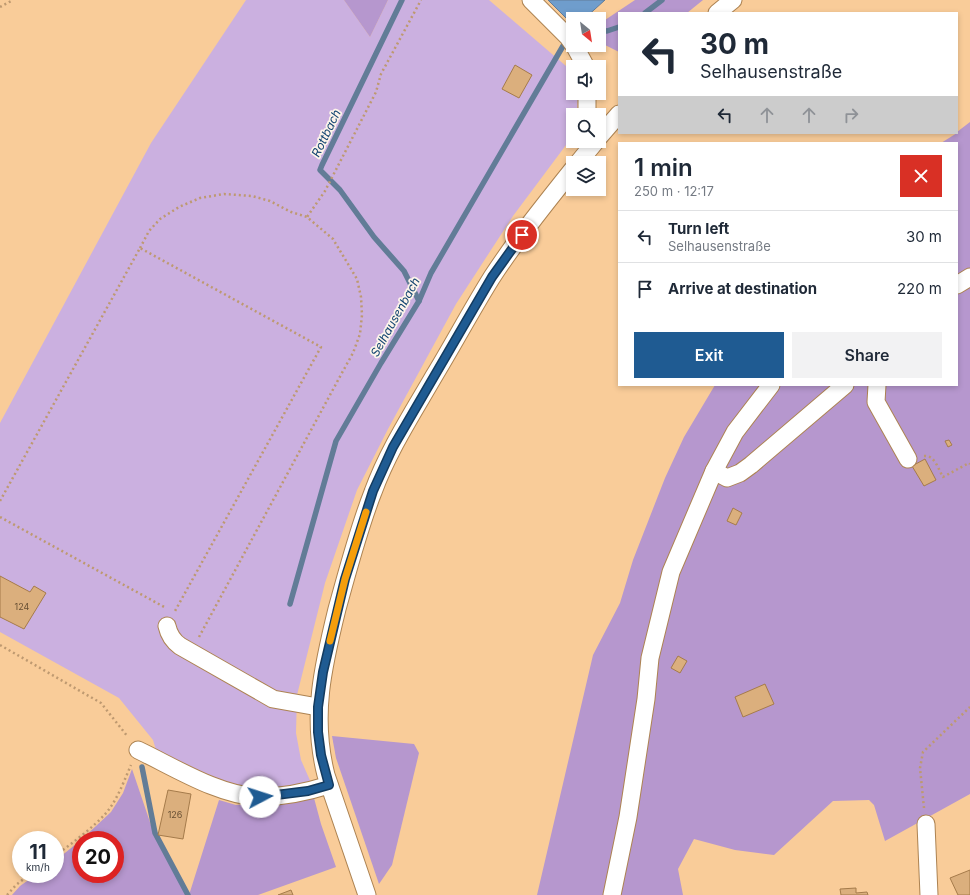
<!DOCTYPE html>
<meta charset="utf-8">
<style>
body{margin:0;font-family:Inter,sans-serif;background:#f2f2f3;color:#1f2937;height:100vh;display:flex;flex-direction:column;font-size:15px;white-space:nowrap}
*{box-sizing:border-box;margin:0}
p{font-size:13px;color:#747a83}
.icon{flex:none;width:22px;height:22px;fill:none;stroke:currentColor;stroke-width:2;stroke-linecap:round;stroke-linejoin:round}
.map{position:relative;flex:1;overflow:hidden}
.details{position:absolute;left:618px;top:142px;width:340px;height:244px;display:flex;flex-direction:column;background:#fff;border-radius:0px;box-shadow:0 2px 6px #0003}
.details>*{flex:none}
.top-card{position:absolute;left:618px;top:12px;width:340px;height:122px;border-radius:0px;box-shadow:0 2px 6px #0003;background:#fff;color:#1f2937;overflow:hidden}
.needle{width:26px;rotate:150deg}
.buttons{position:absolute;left:566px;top:12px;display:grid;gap:8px}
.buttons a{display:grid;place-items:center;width:40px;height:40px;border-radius:0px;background:#fff;box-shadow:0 2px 6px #0003;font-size:20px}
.speed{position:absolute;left:12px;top:831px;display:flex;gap:8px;font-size:20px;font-weight:700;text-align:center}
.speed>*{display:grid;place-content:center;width:52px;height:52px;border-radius:50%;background:#fff;box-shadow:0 2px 6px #0003;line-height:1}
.speed small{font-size:10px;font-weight:400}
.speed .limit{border:6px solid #d22;background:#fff;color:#111}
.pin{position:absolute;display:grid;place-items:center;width:34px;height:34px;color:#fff;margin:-17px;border:2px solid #fff;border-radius:50%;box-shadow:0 1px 4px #0007}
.me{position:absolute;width:44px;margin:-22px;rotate:85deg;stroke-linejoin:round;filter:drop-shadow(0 0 3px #0008)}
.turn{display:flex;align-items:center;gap:14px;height:84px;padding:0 16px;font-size:18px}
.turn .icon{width:52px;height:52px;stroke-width:2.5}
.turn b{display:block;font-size:28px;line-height:34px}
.lanes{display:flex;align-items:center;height:38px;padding:0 16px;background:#0003;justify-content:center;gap:20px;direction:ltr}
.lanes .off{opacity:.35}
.round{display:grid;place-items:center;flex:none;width:42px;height:42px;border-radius:0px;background:#f2f2f3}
.overview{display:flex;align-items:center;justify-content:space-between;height:68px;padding:0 16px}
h1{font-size:24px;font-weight:600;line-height:30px}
.action{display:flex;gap:8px;margin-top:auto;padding:8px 16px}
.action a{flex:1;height:46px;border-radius:0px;background:#1f5b92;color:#fff;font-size:16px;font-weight:600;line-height:46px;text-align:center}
.action a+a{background:#f2f2f3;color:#1f2937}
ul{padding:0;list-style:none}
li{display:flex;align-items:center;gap:12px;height:52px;padding:0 16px;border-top:1px solid #e0e1e3}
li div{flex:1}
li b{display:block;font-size:15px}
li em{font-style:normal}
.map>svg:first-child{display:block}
.green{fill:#cbb0e0}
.forest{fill:#b697ce}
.water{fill:#6f9dcc;stroke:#627c97}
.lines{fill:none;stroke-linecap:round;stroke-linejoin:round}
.stream{stroke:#627c97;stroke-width:5.5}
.building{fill:#dbaf7d;stroke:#a57b4b}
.minor-casing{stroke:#ad8352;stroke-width:19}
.path{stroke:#be9970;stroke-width:2.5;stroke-dasharray:2 3;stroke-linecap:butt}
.minor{stroke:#fff;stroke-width:17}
.route-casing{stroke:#143b5f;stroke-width:10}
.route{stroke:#1f5b92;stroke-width:7}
.slow{stroke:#f59e0b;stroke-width:7}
.labels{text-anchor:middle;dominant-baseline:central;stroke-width:3.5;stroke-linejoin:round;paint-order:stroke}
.number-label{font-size:9px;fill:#685034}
.water-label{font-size:12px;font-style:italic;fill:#114471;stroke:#fdf4ea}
</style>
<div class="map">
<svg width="970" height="895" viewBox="0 0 970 895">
<rect width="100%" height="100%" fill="#f9cc99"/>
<polygon class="green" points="246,0 344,0 370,37 388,0 489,0 573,72 573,93 578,93 577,115 573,115 573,125 566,145 513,216 456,304 388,429 357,490 325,583 297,695 296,733 301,760 312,785 238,790 156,750 153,740 119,698 0,632 0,423 151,143"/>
<g class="forest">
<polygon points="344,0 388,0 370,37"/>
<polygon points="635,0 703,0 687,13 619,13 619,52 599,42 599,24"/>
<polygon points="970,122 970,794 885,841 874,805 869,800 833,801 774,855 735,850 694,839 678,869 683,895 537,895 593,655 620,603 633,560 665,478 684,437 715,385 957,385 957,143 941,143 957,133 957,132"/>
<polygon points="332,736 414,744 419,753 392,865 379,884 336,758"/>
<polygon points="132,769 154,834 187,895 12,895 20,886 37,874 55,874 55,861 81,840 81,874 115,874 115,840 81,840 111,812 123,793"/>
<polygon points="314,798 321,824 336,867 258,895 189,895 219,800 236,805"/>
</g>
<polygon class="water" points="548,0 605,0 584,19 573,19 573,23 571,23"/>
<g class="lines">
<g class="stream">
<polyline points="402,0 322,165 320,170 340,190 374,237 404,271 419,301"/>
<polyline points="645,13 662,0"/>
<polyline points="599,30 607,31 619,27"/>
<polyline points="290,604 336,441 381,363 419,301 431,273 563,46 570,41"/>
<polyline points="142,767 155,833 188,895"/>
</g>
</g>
<g class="building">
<polygon points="515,65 532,75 519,98 502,89"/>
<polygon points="949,440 952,445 948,447 945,441"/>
<polygon points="925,459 936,480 924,486 912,466"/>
<polygon points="733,508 742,513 736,525 727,521"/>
<polygon points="0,576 30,592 34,586 46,593 24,629 0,617"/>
<polygon points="678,656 687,661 680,673 671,668"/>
<polygon points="765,684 774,704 743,717 735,697"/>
<polygon points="168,790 191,794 183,839 158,835"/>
<polygon points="970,870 970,895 958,895 950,878"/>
<polygon points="856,888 856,893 867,892 868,895 841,895 840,889"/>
<polygon points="291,890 293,895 278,895"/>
</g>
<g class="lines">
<defs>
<g id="minor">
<polyline points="531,0 568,37 573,44"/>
<polyline points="717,13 733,0"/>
<polyline points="574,45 586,67"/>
<polyline points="587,115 587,93"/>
<polyline points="599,137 619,114"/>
<polyline points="578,163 596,141"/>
<polyline points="957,285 970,277"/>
<polyline points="877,385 876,402 908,459"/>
<polyline points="714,471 727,478 740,473 751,465 845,385"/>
<path d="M 167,626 C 169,635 173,641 180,646 L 273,699 L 318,707"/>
<path d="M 138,750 C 174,767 219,796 260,797 C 283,797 307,792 329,785"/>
<polyline points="926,824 929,895"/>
<path d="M 367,895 L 326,775 C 311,716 323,666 337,609 C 348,570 358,530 373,492 C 388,451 412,414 434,376 C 454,343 472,309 492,277 C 517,239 545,204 573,169"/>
<polyline points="612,895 628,817 646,699 650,658 671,572 714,471 735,432 771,385"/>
</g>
</defs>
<use href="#minor" class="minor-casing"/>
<g class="path">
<polyline points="0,7 13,0"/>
<polyline points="140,248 149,231 160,219 179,207 200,198 224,194 252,196 270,201 291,212 307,217"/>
<path d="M 924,456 C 935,455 938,469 943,477 L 969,463 L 970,464"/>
<polyline points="0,501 140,248 321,347 175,611"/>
<polyline points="0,517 166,608"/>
<polyline points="199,637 343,371 353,353 360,334 362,315 361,297 357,279 333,239 307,217 325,191 376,92 381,74 421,0"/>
<polyline points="0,645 101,703 128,737"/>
<polyline points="924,808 920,768 923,752 970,707"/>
<path d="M 55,856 C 72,843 93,828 107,812 C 118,798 124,781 131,765"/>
<polyline points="7,895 16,885 30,874"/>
</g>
<use href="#minor" class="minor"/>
</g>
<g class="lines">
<defs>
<polyline id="route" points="260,797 308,791 329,785 321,755 318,732 318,707 323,672 345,579 373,491 393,447 492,277 522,235"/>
</defs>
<use href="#route" class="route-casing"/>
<use href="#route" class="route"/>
<polyline class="slow" points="330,641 345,579 366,512"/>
</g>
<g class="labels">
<g class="number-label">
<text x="22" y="606">124</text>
<text x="175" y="814">126</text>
</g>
<g class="water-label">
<text transform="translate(326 133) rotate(-64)">Rottbach</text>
<text transform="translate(395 317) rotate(-61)">Selhausenbach</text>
</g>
</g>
</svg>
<div class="buttons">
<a><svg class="needle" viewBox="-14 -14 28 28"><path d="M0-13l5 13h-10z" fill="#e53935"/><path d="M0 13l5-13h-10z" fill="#747a83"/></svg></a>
<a><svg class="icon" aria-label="sound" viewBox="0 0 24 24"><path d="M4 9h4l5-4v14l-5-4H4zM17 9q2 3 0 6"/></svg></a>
<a><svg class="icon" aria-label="search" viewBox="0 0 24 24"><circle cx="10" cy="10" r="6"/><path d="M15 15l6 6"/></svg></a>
<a><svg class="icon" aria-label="layers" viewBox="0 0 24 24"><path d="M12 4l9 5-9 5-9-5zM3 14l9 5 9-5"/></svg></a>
</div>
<div class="speed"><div>11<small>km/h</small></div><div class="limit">20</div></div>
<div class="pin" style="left:522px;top:235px;background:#d93025"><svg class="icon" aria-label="arrive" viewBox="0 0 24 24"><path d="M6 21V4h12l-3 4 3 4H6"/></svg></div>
<svg class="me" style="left:260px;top:797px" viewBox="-20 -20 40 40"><circle r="19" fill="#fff"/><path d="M0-13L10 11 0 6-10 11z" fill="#1f5b92"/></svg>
<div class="top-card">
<div class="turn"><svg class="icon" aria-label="left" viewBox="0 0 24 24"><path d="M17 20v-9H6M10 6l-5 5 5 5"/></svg><div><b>30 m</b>Selhausenstraße</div></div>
<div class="lanes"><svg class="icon" aria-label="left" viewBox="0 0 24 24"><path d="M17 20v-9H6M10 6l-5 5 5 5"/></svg><svg class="icon off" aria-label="ahead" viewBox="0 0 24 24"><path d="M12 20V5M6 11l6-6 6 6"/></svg><svg class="icon off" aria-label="ahead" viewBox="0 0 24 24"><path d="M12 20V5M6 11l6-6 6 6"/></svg><svg class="icon off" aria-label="right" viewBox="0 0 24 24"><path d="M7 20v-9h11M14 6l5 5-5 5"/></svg></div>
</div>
<section class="details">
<div class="overview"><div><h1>1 min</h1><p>250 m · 12:17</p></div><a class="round" style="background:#d93025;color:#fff"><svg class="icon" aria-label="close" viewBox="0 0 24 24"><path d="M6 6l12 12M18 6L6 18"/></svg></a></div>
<ul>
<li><svg class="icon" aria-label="left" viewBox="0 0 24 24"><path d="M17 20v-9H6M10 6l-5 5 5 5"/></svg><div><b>Turn left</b><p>Selhausenstraße</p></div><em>30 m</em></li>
<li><svg class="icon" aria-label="arrive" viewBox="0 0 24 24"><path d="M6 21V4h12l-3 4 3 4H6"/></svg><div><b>Arrive at destination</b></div><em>220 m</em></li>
</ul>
<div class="action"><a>Exit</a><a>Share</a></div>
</section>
</div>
